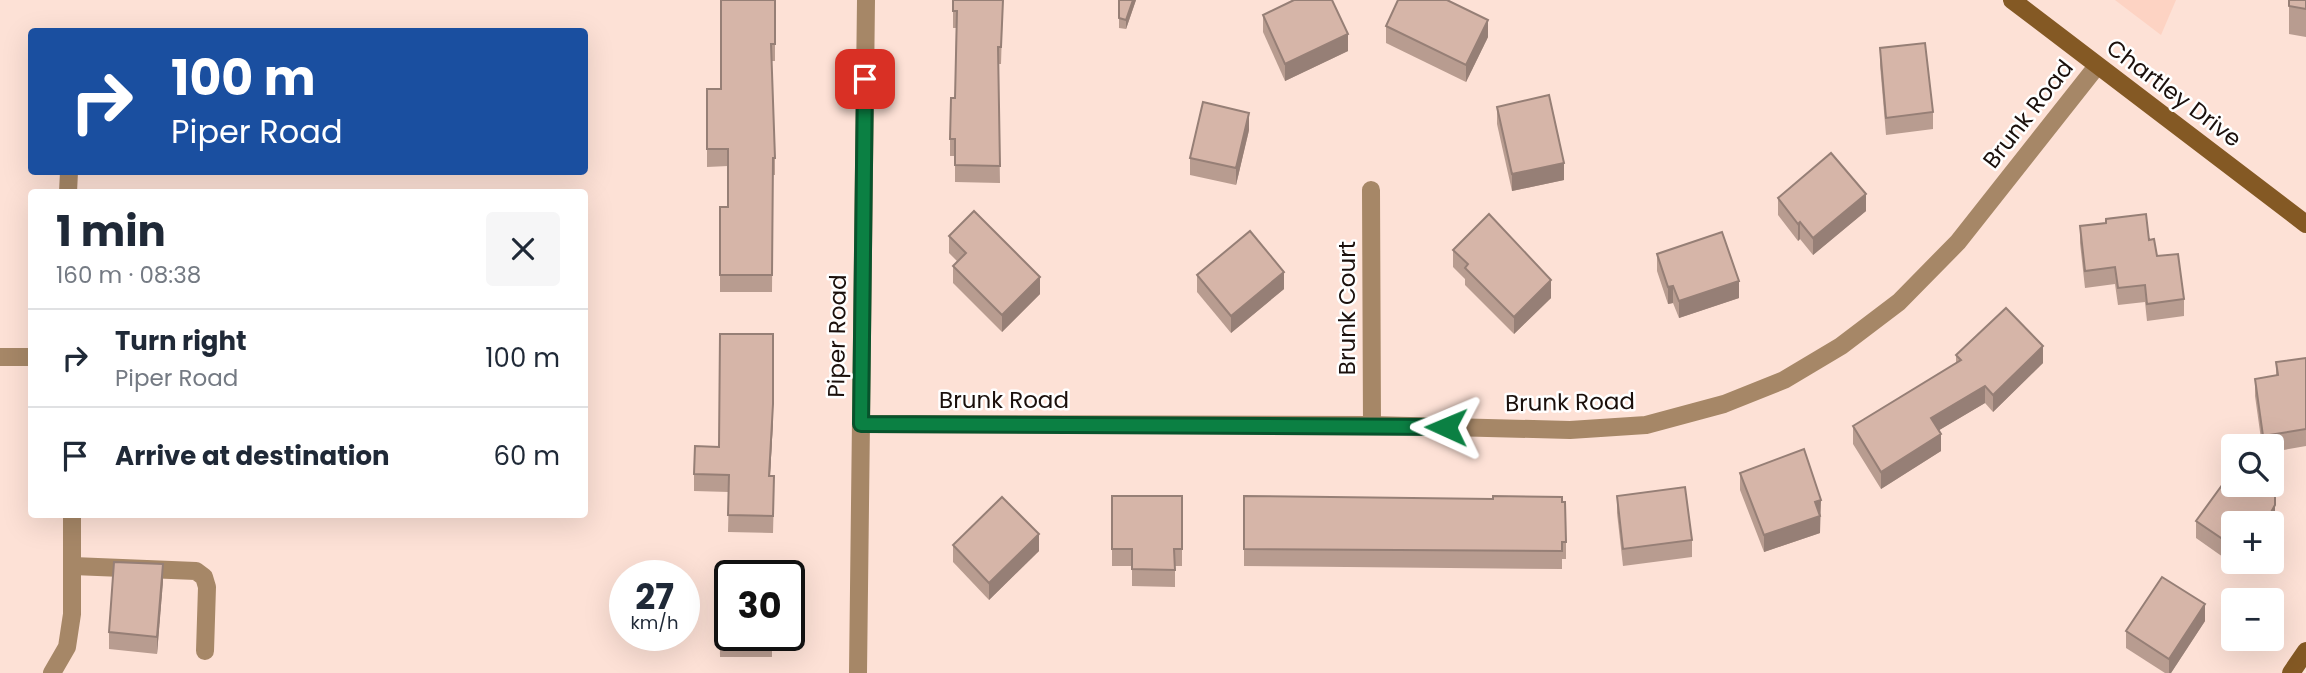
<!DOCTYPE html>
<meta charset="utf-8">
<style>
body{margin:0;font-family:Poppins,sans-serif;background:#f6f6f7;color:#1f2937;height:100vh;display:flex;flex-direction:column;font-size:26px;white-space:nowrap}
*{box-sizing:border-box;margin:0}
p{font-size:23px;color:#747a83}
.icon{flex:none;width:38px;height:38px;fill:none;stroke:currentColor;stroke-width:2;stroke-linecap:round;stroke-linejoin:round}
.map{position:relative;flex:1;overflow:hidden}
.panel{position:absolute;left:28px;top:189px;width:560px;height:329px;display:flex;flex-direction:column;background:#fff;border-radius:7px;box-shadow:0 7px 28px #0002}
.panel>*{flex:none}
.hud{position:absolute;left:28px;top:28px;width:560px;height:147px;border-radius:7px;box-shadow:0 7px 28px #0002;background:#1a4fa0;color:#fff;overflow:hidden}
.controls{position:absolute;left:2221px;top:434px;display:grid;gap:14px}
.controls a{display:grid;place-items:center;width:63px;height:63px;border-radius:7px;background:#fff;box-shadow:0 7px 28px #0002;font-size:35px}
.speed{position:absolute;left:609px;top:560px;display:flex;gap:14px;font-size:35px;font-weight:700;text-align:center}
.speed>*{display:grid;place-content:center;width:91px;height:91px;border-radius:50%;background:#fff;box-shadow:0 7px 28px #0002;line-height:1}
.speed small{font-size:18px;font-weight:400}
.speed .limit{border:4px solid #111;border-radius:10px;background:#fff;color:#111}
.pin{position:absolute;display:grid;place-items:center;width:60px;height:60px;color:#fff;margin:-30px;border-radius:14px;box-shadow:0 4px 10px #0006}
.me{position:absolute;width:77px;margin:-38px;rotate:271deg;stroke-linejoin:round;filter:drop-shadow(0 0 5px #0008)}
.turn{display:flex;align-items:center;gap:24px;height:147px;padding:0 28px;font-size:32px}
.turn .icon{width:91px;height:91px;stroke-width:2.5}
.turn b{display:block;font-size:49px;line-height:60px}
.round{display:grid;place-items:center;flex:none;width:74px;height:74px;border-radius:7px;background:#f6f6f7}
.headline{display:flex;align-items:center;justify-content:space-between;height:119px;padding:0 28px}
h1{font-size:42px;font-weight:700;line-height:52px}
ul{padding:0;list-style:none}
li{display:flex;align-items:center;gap:21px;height:98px;padding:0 28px;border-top:2px solid #e0e1e3}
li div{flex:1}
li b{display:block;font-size:26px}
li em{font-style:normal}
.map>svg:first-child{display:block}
.built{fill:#fdd3c3}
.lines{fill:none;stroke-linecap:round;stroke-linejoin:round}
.lane{stroke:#a68767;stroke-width:18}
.street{stroke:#a68767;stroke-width:18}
.secondary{stroke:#845924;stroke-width:18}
.wall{fill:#b89c90}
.shaded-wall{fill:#967f76}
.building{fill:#d6b5a8;stroke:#967f76;stroke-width:2}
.route-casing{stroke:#07532c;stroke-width:18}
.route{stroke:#0b8043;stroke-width:12}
.labels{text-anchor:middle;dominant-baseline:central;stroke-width:5;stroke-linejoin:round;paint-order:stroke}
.street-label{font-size:23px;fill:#1b100c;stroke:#fff}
</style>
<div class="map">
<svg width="2306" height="673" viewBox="0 0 2306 673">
<rect width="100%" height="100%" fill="#fde1d6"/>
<polygon class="built" points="2115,0 2176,0 2161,35"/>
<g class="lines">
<g class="lane">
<polyline points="68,192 69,172"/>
<polyline points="0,357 32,357"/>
<polyline points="73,566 196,571 204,577 207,587 205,651"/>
<polyline points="52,673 67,647 72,614 72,514"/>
</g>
<g class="street">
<polyline points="1371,190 1372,425"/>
<polyline points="861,424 1372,425 1570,430 1646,425 1724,404 1784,380 1841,346 1899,302 1958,242 2097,66"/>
<polyline points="858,673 866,0"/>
</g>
<g class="secondary">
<polyline points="2012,0 2306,224"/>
<polyline points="2291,673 2306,651"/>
</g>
</g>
<g class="wall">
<polygon points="775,0 775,61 771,61 775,158 775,175 773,175 772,292 720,292 720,207 728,207 728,166 707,167 707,149 721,89"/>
<polygon points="953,0 1003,0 1001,64 998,64 1000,183 955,182 955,156 950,156 950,139 955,98 956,28 953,28"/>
<polygon points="1119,0 1136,0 1126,29 1119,28"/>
<polygon points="2289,0 2306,0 2306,37 2289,34"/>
<polygon points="1263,15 1348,51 1285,81 1263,32"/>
<polygon points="1386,26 1488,37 1466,82 1386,43"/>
<polygon points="1880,48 1933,112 1933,129 1886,135 1880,65"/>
<polygon points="1497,107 1564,180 1512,191 1497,124"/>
<polygon points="1249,130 1236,185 1190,175 1190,158"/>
<polygon points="1778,198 1866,211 1813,255 1800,239 1798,241 1778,215"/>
<polygon points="2080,226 2149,240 2157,256 2184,299 2184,316 2147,321 2145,302 2118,305 2115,284 2085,288 2080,243"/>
<polygon points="949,236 1040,294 1002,332 953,283 953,266 957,261 949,253"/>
<polygon points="1453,250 1551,298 1514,334 1465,285 1465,279 1453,267"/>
<polygon points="1657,254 1739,298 1679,318 1673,303 1668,304 1657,271"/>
<polygon points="1197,275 1284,289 1231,333 1197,292"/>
<polygon points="773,334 773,421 770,476 774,494 773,533 728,532 729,492 694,491 694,474 719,447"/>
<polygon points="1956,355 2043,363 1993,412 1985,403 1939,430 1941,451 1881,489 1853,444 1853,426 1956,363"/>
<polygon points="2306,358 2306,446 2272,452 2272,446 2262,446 2255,396 2255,379 2276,376 2276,362"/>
<polygon points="1740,473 1821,517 1820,517 1820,533 1764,552 1740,490"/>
<polygon points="1112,496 1182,496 1182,566 1175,566 1175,587 1132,586 1132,566 1112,566"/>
<polygon points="1244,496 1566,542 1566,559 1562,559 1562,569 1244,566"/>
<polygon points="1617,496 1692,540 1692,557 1623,566 1617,513"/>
<polygon points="2196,521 2275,522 2272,523 2233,523 2233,562 2245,562 2240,569 2196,538"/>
<polygon points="953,545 1039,551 989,600 953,562"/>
<polygon points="719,572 772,635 772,657 720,657"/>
<polygon points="163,581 157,654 109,649 109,632"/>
<polygon points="2205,621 2171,673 2165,673 2126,648 2126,631"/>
</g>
<g class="shaded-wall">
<polygon points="1133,0 1136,0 1126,29 1126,20"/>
<polygon points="1488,20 1488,37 1466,82 1466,65"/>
<polygon points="1348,34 1348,51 1285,81 1285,64"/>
<polygon points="1249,113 1249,130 1236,185 1236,168"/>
<polygon points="1564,163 1564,180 1512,191 1512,174"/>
<polygon points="1866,194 1866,211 1813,255 1813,238"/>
<polygon points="1800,222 1800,239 1798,241 1798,224"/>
<polygon points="1284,272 1284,289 1231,333 1231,316"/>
<polygon points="1040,277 1040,294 1002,332 1002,315"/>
<polygon points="1551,280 1551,298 1514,334 1514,317"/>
<polygon points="1739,281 1739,298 1679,318 1679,301"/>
<polygon points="1673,286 1673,303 1668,304 1668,287"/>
<polygon points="2043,346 2043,363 1993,412 1993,395"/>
<polygon points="1985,386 1985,403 1931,435 1931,418"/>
<polygon points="773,404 773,421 769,494 769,476"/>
<polygon points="1941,434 1941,451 1881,489 1881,472"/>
<polygon points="1821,500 1820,533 1764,552 1764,535 1815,502"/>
<polygon points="2275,505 2275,522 2272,529 2272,523 2265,523"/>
<polygon points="1039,534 1039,551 989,600 989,583"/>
<polygon points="2240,562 2245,562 2240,569"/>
<polygon points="163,564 163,581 157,654 157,637"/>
<polygon points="2205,604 2205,621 2171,673 2169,673 2169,659"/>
</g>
<g class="building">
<polygon points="721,0 775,0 775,44 771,44 775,158 773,158 772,275 720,275 720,207 728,207 728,149 707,149 707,89 721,89"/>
<polygon points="953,0 1003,0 1001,47 998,47 1000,166 955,165 955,139 950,139 951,98 955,98 957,11 953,11"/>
<polygon points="1119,0 1133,0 1126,20 1119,18"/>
<polygon points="1294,0 1332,0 1348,34 1285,64 1263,15"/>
<polygon points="1398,0 1447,0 1488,20 1466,65 1386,26"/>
<polygon points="2289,0 2306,0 2306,9 2289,6"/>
<polygon points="1925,43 1933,112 1886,118 1880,48"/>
<polygon points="1549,95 1564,163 1512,174 1497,107"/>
<polygon points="1203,102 1249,113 1236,168 1190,158"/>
<polygon points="1831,153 1866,194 1813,238 1800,222 1798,224 1778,198"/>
<polygon points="974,211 1040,277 1002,315 953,266 966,253 949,236"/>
<polygon points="1489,214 1551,280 1514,317 1465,268 1468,264 1453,250"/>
<polygon points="2146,214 2149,240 2154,239 2157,256 2178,254 2184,299 2147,304 2145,285 2118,288 2115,267 2085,271 2080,226 2106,223 2106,219"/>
<polygon points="1250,231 1284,272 1231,316 1197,275"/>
<polygon points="1722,232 1739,281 1679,301 1673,286 1668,287 1657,254"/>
<polygon points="2006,308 2043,346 1993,395 1985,386 1931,418 1941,434 1881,472 1853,426 1961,360 1956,355"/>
<polygon points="720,334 773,334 773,404 769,476 774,476 773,516 728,515 729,475 694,474 695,446 719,447"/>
<polygon points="2306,358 2306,429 2263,436 2255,379 2278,375 2276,362"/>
<polygon points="1804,449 1821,500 1815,502 1820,516 1764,535 1740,473"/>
<polygon points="2233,470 2233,485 2263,485 2275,494 2275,505 2265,523 2262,522 2261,523 2233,523 2233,546 2196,521"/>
<polygon points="1685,487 1692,540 1623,549 1617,496"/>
<polygon points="1112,496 1182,496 1182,549 1174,549 1175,570 1132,569 1132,549 1112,549"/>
<polygon points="1244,496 1493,499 1493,496 1562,497 1562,502 1565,502 1566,542 1562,542 1562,551 1244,549"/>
<polygon points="1002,497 1039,534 989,583 953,545"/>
<polygon points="114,562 163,564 157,637 109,632"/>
<polygon points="772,571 772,576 730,576 730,635 772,635 772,640 720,640 719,572"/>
<polygon points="2162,577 2205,604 2169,659 2126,631"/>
</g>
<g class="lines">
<defs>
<polyline id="route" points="865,79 861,424 1446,427"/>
</defs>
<use href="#route" class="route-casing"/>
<use href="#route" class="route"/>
</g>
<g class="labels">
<g class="street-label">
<text transform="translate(2174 93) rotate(37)">Chartley Drive</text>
<text transform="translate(2028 114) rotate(-52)">Brunk Road</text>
<text transform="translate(1347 308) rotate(-90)">Brunk Court</text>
<text transform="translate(837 336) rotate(-89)">Piper Road</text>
<text x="1004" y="400">Brunk Road</text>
<text transform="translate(1570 402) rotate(-1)">Brunk Road</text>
</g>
</g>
</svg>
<div class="controls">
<a><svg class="icon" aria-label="search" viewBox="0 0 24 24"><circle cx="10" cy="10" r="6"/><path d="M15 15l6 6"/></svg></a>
<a>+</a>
<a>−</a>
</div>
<div class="speed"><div>27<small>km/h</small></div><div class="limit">30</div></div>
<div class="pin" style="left:865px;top:79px;background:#d93025"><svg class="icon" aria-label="arrive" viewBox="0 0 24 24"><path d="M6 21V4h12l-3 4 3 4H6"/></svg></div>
<svg class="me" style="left:1446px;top:427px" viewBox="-20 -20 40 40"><path d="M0-17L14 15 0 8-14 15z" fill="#0b8043" stroke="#fff" stroke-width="4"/></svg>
<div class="hud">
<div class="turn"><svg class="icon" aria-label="right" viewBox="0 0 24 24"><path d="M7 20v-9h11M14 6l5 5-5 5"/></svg><div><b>100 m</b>Piper Road</div></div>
</div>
<section class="panel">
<div class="headline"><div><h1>1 min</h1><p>160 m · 08:38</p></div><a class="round"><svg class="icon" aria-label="close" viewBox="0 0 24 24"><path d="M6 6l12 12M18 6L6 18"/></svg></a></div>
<ul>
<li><svg class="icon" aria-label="right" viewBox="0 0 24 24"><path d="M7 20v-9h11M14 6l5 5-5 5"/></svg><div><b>Turn right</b><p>Piper Road</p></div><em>100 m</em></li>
<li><svg class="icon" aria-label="arrive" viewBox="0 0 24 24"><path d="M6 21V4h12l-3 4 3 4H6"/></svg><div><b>Arrive at destination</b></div><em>60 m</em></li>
</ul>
</section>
</div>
